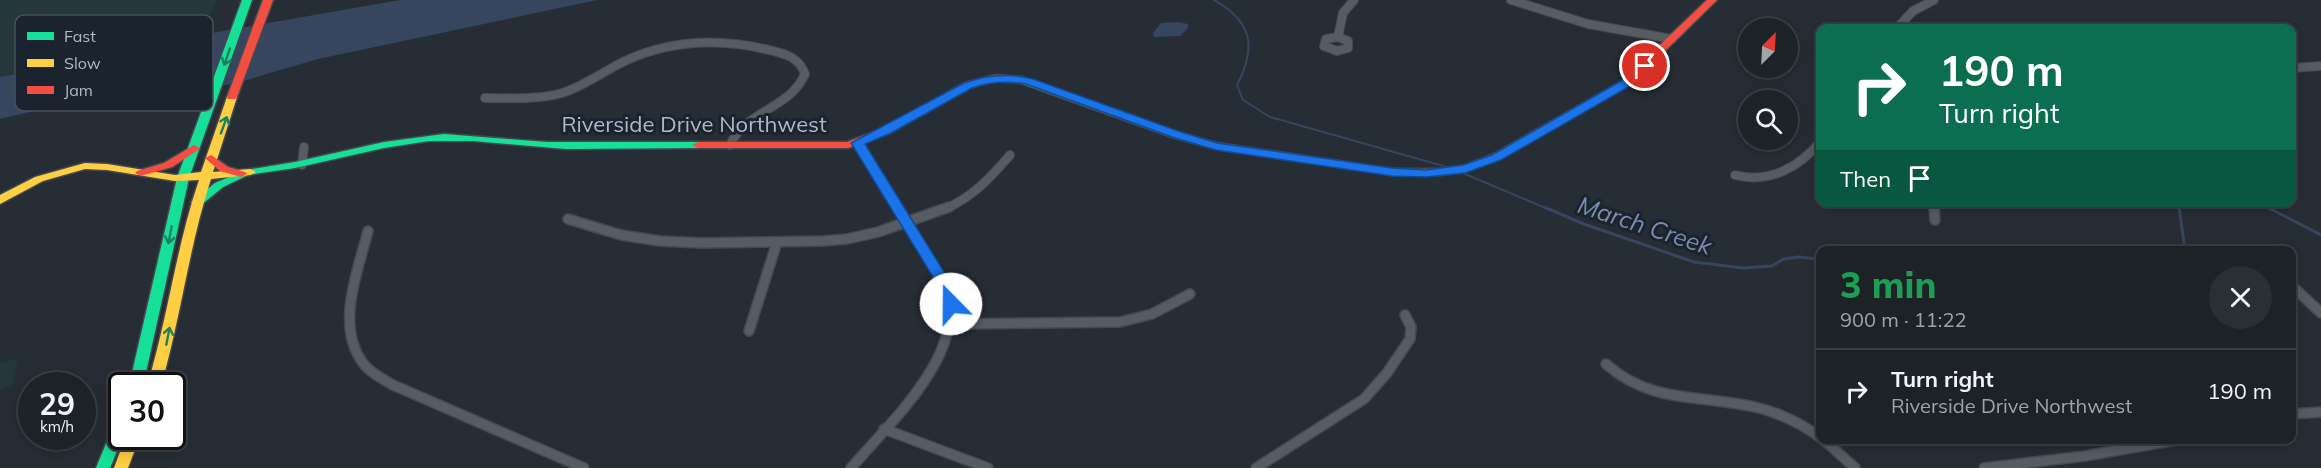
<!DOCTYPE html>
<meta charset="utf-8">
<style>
body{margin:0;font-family:Mulish,sans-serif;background:#2a2f33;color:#f1f3f6;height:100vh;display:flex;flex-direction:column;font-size:22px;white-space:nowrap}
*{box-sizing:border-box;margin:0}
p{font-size:20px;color:#a0a4a7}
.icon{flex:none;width:33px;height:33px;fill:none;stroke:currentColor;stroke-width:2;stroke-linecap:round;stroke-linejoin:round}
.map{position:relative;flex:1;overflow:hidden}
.drawer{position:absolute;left:1816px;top:246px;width:480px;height:198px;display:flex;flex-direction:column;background:#1d2227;border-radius:12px;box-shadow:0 3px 15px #0003,0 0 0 2px #3b3f44}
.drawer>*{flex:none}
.hud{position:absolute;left:1816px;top:24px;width:480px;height:183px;border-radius:12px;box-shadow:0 3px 15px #0003,0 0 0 2px #3b3f44;background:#0b6e4f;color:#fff;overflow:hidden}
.needle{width:39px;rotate:24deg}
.fabs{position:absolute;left:1738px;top:18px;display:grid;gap:12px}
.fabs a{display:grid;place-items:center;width:60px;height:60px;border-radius:50%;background:#1d2227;box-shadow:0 3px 15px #0003,0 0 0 2px #3b3f44;font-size:30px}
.speed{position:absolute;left:18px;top:372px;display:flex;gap:12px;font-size:30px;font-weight:700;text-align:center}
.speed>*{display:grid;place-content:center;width:78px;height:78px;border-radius:50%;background:#1d2227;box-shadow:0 3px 15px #0003,0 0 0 2px #3b3f44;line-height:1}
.speed small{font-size:15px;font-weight:400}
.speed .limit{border:3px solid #111;border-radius:9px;background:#fff;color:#111}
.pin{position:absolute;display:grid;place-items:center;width:51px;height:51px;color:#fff;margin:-26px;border:3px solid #fff;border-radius:50%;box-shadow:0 2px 6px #0007}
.me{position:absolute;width:66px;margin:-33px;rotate:338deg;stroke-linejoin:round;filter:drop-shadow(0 0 4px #0008)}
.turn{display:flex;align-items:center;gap:21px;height:126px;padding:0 24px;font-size:27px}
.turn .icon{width:78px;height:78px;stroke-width:2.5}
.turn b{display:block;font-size:42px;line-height:51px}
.then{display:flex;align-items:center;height:57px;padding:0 24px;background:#0003;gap:12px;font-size:22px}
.round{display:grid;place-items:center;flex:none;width:63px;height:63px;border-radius:32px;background:#2a2f33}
.head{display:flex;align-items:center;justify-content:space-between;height:102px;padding:0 24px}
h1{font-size:36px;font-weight:800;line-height:45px;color:#1e9e55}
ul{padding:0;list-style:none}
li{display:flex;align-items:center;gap:18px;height:84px;padding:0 24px;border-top:2px solid #3b3f44}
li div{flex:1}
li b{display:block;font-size:22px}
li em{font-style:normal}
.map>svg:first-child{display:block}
.green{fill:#25373a}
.water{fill:#36465e}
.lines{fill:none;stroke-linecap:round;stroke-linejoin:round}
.stream-far1{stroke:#36465e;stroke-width:2}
.stream{stroke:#36465e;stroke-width:3}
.street-far1-casing{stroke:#45494f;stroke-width:10}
.street-casing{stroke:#45494f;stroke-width:12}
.fast-casing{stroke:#45494f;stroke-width:3}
.slow-casing{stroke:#45494f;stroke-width:3}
.jam-casing{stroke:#45494f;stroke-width:3}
.street-far1{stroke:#575b62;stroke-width:8}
.street{stroke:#575b62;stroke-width:9}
.fast{fill:#16e098;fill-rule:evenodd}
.slow{fill:#ffcf43;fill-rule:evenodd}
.jam{fill:#f24e42;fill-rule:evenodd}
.oneway{stroke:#188263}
.route{fill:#1a73e8;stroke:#114b97;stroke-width:1.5}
.labels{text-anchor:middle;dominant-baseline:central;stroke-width:6;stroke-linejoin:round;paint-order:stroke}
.street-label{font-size:22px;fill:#b1b8c5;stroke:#1b232e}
.water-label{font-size:24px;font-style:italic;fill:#7a8eac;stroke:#1b232e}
.key{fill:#1b232e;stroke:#48505b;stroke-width:1.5}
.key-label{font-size:16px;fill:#b1b8c5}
</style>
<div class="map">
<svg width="2321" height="468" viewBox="0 0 2321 468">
<rect width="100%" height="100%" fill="#272d34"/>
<g class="green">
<polygon points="0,0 218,0 200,33 43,73 0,81"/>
<polygon points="18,358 12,385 0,389 0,363"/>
</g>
<g class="water">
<polygon points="400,0 597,0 318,59 233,84 47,108 0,119 0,77 131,53 217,32"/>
<polygon points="1177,22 1188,24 1188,28 1180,36 1154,37 1153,33 1161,23"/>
</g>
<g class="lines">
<g class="stream-far1">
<path d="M 1214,0 C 1252,21 1257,47 1237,85 L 1243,100 L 1270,117 L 1447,167"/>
<polyline points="1465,174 1548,209"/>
<polyline points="2257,202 2270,209"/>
<polyline points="2179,209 2180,202"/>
</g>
<g class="stream">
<polyline points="1544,207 1584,224 1694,262 1743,268 1772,266 1784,259 1798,257 1821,259"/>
<polyline points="2179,207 2185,250"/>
<polyline points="2267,207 2321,235"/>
</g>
<defs>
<g id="street-far1">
<polyline points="1511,0 1588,24 1672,39"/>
<polyline points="1897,28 1913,11 1934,0"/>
<polygon points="1338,37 1348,41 1348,48 1337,51 1324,46 1326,39"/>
<polyline points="1338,37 1343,13 1354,0"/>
<polyline points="2292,68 2321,66"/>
<path d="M 485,98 C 511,98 537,100 562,93 C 585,86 602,72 623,62 C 669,40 716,38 765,49 C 782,53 799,56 805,74 C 790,109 746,110 730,145"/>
<polyline points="858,143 898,209"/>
<polyline points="302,165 304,147"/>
<path d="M 1735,175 C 1769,184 1800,167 1821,141"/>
<polyline points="1933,202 1934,209"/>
<path d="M 945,209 C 973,197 991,177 1010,155"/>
</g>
<g id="street">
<polyline points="1934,207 1935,220"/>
<polyline points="568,219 621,235 660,241 701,243 823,241 847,239 878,232 949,207"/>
<path d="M 368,231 C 358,271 335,325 363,363 C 370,373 383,379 393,385 L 584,468"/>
<polyline points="2292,286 2321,313"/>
<polyline points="951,324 1120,322 1152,314 1190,294"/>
<polyline points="749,331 777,242"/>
<path d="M 1606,364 C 1652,405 1703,394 1759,408 C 1782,414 1802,424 1821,438"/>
<polyline points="2292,414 2321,412"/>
<polyline points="884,429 988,468"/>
<polyline points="1824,440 1855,468"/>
<path d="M 851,468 C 890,422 970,352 945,286 C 942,278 936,270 931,262 C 920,244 909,226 897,207"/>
<polyline points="1256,468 1364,399 1387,373 1410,339 1411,327 1405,315"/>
<polyline points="1984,468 2085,456 2176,440"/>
</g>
<g id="fast">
<polygon points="242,0 252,0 189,178 143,386 129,386 177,178"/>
<polygon points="1022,77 1180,133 1217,143 1392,169 1440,169 1446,172 1440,175 1392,175 1216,149 1172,137 1018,82 1017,80 1018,78"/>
<polygon points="444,134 547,142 698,142 704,145 698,148 566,149 473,141 429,141 384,148 295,168 248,175 223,187 201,205 193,205 191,202 215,183 246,170 295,162 384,142"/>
<polygon points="122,417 122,436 123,436 110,468 96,468 115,422 117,418"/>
</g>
<g id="slow">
<path d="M 232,94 L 237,97 L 213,172 L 250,169 L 256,172 L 250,175 L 211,179 C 189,246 181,317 161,386 L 147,386 C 168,318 176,247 199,180 L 175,181 L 107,170 L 85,169 L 43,181 L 0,204 L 0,195 L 35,177 L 85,163 L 107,164 L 175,175 L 201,172 L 227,97 Z"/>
<polygon points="126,436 140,436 128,468 114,468"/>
</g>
<g id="jam">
<polygon points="263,0 273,0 237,97 236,99 228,99 227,97"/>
<polygon points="1707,0 1717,0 1630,85 1500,159 1465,172 1440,175 1434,172 1440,169 1463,166 1492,155 1622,81"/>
<polygon points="996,75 1022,77 1027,80 1022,83 996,81 972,87 890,133 848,148 698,148 692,145 698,142 847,142 882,129 964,83"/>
<polygon points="194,145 200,148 198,150 172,167 141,176 135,173 137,171 164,163"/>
<polygon points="211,155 228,167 245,172 247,174 241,177 220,171 205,158"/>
</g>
</defs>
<use href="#street-far1" class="street-far1-casing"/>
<use href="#street" class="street-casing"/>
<use href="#fast" class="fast-casing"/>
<use href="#slow" class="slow-casing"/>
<use href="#jam" class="jam-casing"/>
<use href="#street-far1" class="street-far1"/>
<use href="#street" class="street"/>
<use href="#fast" class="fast"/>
<use href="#slow" class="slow"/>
<use href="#jam" class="jam"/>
</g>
<defs><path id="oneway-shaft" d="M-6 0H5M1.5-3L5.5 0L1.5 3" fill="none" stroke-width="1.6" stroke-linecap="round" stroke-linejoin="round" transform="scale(1.5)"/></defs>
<g class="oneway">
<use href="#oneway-shaft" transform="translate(227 57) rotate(109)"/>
<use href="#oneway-shaft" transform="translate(224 125) rotate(-70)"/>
<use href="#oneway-shaft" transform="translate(170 235) rotate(101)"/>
<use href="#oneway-shaft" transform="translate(168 336) rotate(-79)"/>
</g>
<path class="route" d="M 1645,63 L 1651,66 L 1630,86 L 1501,160 L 1465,173 L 1426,177 L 1392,176 L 1216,150 L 1172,137 L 1026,84 C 1008,81 989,82 972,88 L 891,133 L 865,144 L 952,285 L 958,304 L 951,309 L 943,304 L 938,285 L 851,143 L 964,83 C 987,75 1010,73 1033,79 L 1181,132 L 1217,143 L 1392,168 L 1426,170 L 1463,165 L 1492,155 L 1621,81 Z"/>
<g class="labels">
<g class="street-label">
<text x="694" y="124">Riverside Drive Northwest</text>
</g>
<g class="water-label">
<text transform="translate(1645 225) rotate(18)">March Creek</text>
</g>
</g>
<rect x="15" y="15" width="198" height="96" rx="9" class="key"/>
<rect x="27" y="32" width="27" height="8" fill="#16e098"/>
<rect x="27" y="59" width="27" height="8" fill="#ffcf43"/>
<rect x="27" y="86" width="27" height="8" fill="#f24e42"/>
<g class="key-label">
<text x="64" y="42">Fast</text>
<text x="64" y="69">Slow</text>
<text x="64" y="96">Jam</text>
</g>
</svg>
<div class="fabs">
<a><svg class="needle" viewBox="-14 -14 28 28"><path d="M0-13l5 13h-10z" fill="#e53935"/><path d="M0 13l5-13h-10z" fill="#a0a4a7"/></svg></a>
<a><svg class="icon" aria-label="search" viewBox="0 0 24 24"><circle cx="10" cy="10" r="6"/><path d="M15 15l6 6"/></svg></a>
</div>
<div class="speed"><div>29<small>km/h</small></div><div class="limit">30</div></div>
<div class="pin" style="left:1645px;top:66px;background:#d93025"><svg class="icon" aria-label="arrive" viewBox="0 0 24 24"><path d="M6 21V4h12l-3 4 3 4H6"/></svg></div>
<svg class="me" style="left:951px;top:304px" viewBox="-20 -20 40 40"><circle r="19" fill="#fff"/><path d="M0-13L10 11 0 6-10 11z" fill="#1a73e8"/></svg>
<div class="hud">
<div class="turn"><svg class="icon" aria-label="right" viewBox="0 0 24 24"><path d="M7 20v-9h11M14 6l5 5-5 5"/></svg><div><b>190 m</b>Turn right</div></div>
<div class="then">Then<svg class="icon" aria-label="arrive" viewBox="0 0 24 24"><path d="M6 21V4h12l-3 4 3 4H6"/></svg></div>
</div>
<section class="drawer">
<div class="head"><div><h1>3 min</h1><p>900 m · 11:22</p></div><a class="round"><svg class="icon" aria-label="close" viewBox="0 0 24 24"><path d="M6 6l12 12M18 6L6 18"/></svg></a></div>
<ul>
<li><svg class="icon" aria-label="right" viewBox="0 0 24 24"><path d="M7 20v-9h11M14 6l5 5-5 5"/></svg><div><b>Turn right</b><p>Riverside Drive Northwest</p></div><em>190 m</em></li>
</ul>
</section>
</div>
